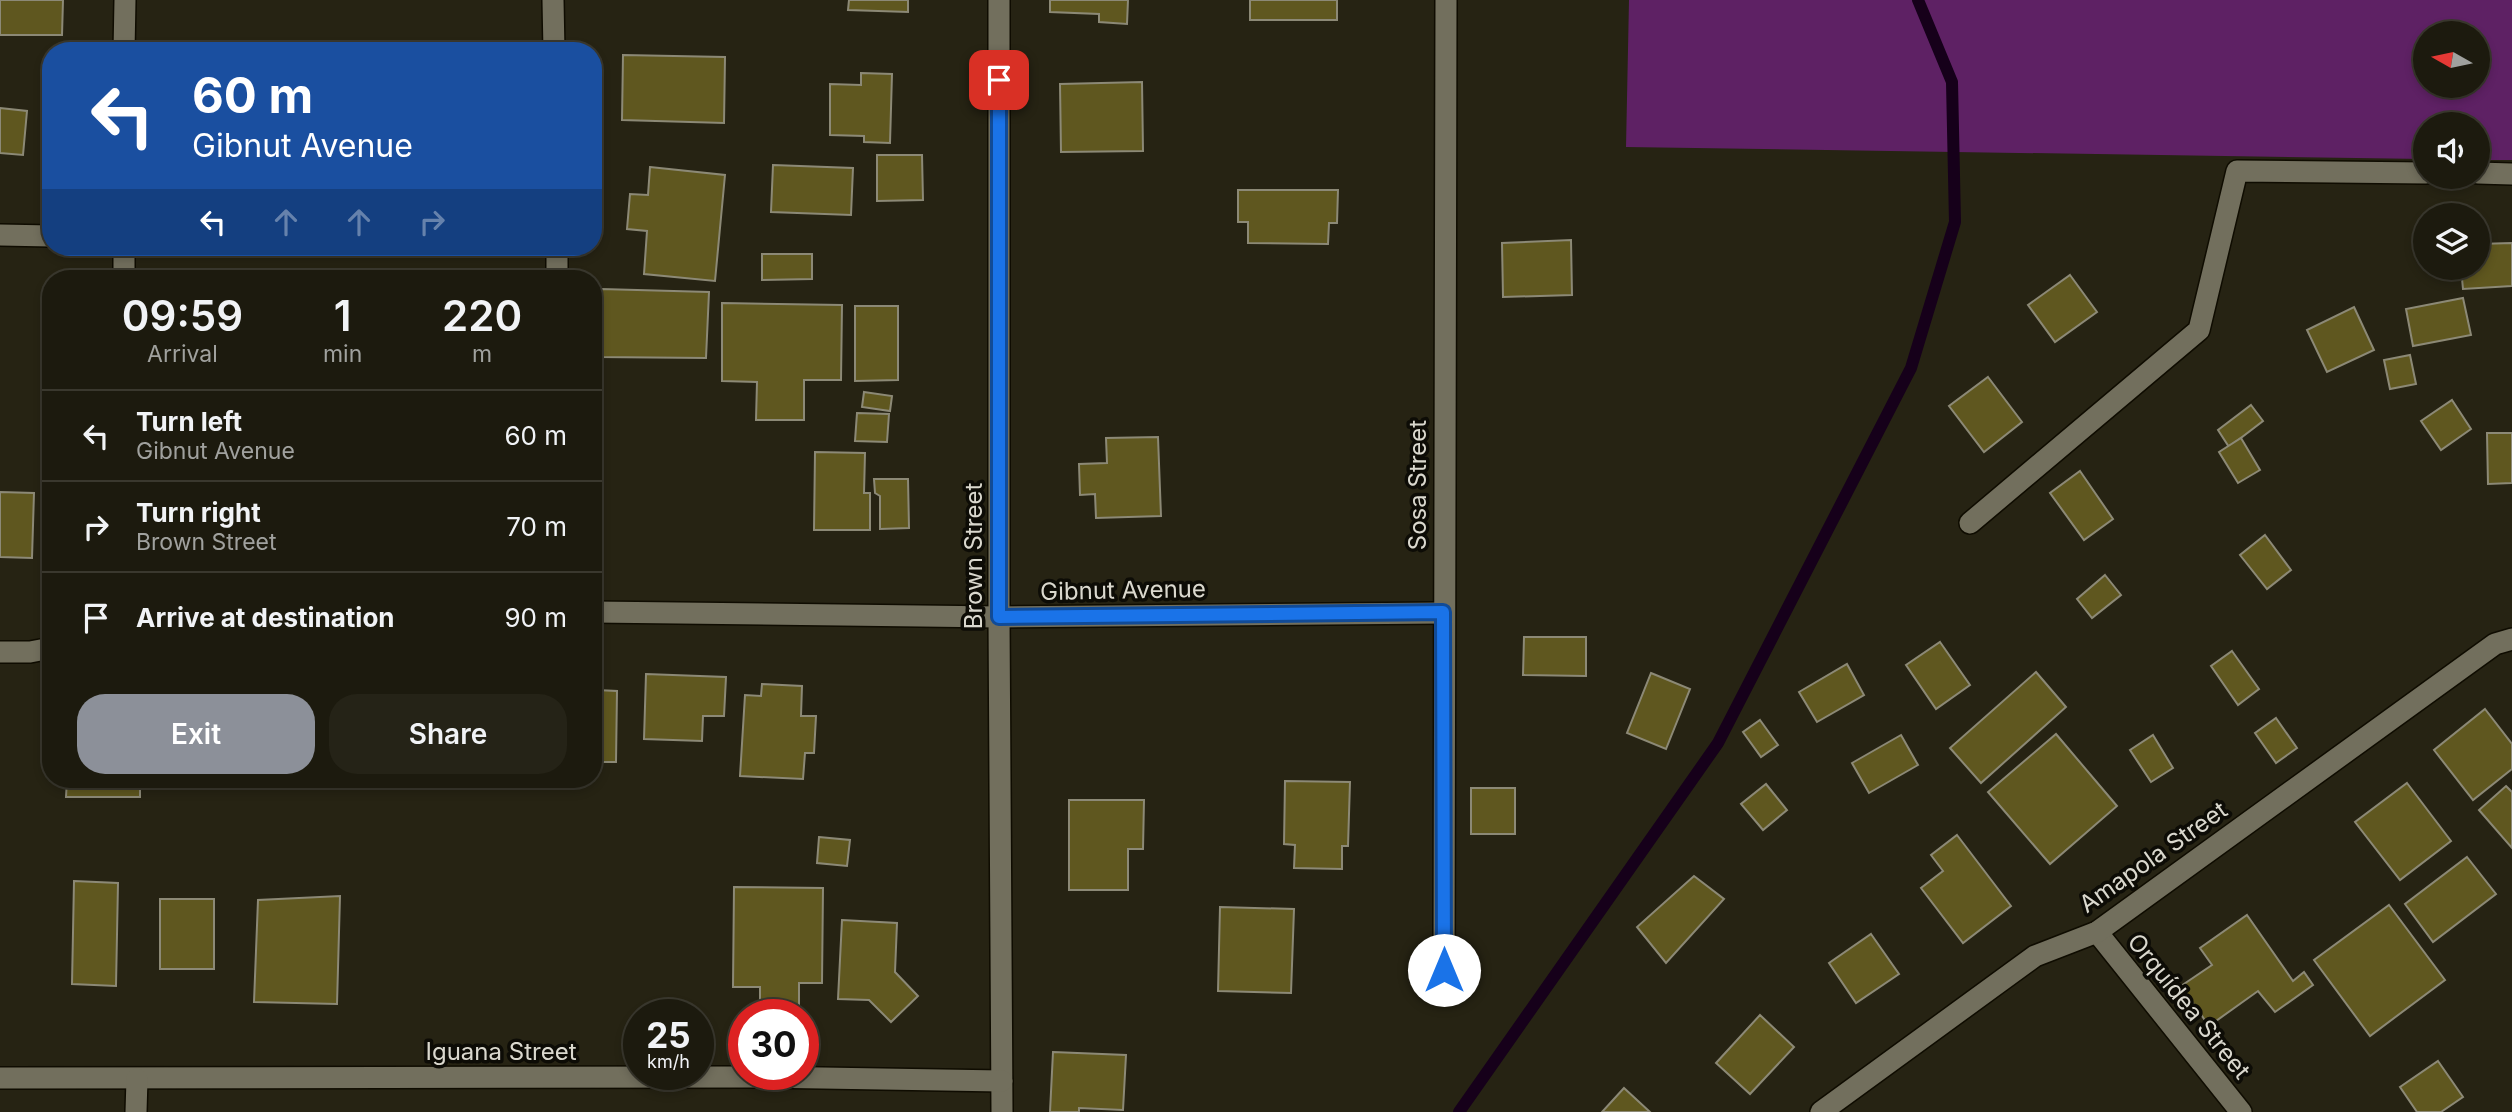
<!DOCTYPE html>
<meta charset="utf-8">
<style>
body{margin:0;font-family:Inter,sans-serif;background:#252317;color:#f1f3f6;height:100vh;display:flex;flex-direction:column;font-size:26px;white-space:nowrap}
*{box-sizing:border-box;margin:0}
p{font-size:23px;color:#a0a19e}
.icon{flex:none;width:38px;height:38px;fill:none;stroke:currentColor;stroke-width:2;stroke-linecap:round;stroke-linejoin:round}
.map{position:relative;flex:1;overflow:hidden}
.side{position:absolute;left:42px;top:270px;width:560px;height:518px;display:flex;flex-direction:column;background:#1c1a0e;border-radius:28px;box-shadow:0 4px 10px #0003,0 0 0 2px #3a382e}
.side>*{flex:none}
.hud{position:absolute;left:42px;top:42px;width:560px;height:214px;border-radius:28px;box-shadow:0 4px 10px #0003,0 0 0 2px #3a382e;background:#1a4fa0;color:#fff;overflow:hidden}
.needle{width:46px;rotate:279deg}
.tools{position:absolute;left:2413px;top:21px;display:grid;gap:14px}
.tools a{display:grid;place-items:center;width:77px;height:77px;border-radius:50%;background:#1c1a0e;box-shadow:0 4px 10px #0003,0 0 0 2px #3a382e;font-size:35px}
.speed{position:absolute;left:623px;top:999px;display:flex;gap:14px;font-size:35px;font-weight:700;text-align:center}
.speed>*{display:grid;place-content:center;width:91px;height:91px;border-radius:50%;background:#1c1a0e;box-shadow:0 4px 10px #0003,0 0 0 2px #3a382e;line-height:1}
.speed small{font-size:18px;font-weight:400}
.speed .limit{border:10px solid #d22;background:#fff;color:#111}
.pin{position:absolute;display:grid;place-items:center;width:60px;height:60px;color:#fff;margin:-30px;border-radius:14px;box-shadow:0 4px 10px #0006}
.me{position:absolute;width:77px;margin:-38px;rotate:0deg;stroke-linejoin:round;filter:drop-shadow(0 0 5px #0008)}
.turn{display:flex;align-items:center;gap:24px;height:147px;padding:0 35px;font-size:32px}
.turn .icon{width:91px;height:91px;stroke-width:2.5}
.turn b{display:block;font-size:49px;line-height:60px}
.lanes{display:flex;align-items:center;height:66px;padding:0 35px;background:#0003;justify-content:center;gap:35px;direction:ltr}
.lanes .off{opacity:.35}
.eta{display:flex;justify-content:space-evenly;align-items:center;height:119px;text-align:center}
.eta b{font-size:42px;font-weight:600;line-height:49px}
.cta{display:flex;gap:14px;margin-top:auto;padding:14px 35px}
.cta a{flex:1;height:80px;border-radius:28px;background:#8c9099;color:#fff;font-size:28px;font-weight:600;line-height:80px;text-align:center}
.cta a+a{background:#252317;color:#f1f3f6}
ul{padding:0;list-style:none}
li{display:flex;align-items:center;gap:21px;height:91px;padding:0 35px;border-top:2px solid #3a382e}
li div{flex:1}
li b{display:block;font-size:26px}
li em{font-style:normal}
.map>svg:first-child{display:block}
.green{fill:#5e2164;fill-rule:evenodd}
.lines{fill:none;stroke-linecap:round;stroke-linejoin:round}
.stream{stroke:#16001a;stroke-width:12}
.building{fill:#5f571f;stroke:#8c8976;stroke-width:2}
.street-casing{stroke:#0f0c01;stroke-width:24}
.street{stroke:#726f5d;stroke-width:21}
.route-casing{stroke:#114b97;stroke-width:18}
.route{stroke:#1a73e8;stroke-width:12}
.labels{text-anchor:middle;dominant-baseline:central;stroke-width:7;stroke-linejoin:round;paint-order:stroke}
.street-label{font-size:24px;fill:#dad8ce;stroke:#0d0c06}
</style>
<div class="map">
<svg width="2512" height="1112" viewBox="0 0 2512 1112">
<rect width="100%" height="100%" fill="#262313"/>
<path class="green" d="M 1629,0 L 2512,0 L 2512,160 L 2478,160 L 2478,124 L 2426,124 L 2425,159 L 1626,147 ZM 2426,33 L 2478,33 L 2478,86 L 2426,86 Z"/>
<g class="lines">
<polyline class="stream" points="1459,1112 1718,743 1911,368 1955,222 1952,82 1918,0"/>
</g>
<g class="building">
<polygon points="0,0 63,0 62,35 0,35"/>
<polygon points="849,0 908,0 908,12 848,10"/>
<polygon points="1050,0 1128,0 1127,24 1099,22 1099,14 1050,12"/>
<rect x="1250" y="0" width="87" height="20"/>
<polygon points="623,55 725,57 724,123 622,120"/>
<polygon points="861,73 892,74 890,143 864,142 864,136 830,135 830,84 861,85"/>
<polygon points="1142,82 1143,151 1061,152 1060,84"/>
<polygon points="0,108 27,111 23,155 0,153"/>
<polygon points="877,155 922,155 923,200 877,201"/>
<polygon points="773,165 853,168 851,215 771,212"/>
<polygon points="650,167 725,175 715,281 644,274 647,231 627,229 630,194 648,195"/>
<polygon points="1238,190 1338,190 1337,223 1329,223 1328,244 1248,243 1248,222 1238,222"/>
<polygon points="1571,240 1572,295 1503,297 1502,243"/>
<polygon points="2512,243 2512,286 2463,289 2461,268 2478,268 2478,244"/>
<polygon points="762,254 812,254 812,279 762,280"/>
<polygon points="2070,275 2097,312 2055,342 2028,305"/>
<polygon points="601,289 709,292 706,358 598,357"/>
<polygon points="2463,298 2471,335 2413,346 2406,309"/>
<polygon points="722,303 842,305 841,380 804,380 804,420 756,420 757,382 722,381"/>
<polygon points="855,306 898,306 898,380 855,381"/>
<polygon points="2354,307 2374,350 2327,372 2307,330"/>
<polygon points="2410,355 2416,384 2390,389 2384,360"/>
<polygon points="1988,377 2022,422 1984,452 1949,406"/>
<polygon points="864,392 892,396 890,411 862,407"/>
<polygon points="2452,400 2471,429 2441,450 2421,421"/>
<polygon points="2251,405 2263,421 2229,447 2218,430"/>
<polygon points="857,413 889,414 887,442 855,441"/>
<polygon points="2487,433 2512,433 2512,483 2488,484"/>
<polygon points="1158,437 1161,516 1096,518 1095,494 1080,495 1079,464 1107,463 1106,438"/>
<polygon points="2241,438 2260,470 2238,483 2219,452"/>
<polygon points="815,452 865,453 864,493 870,493 870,530 814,530"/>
<polygon points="2080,471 2113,519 2084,540 2050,493"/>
<polygon points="874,479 908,479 909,528 880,529 880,496 875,493"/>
<polygon points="0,492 34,493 32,558 0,557"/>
<polygon points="2265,535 2291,570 2267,589 2240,555"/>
<polygon points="2105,575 2121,595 2092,618 2077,599"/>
<polygon points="1524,637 1586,637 1586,676 1523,675"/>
<polygon points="1940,642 1970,685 1936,709 1906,665"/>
<polygon points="2232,651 2259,689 2238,705 2211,666"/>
<polygon points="1847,664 1864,695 1817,722 1799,692"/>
<polygon points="2036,672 2066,707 1981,783 1950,748"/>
<polygon points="1651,673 1690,689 1666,749 1627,733"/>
<polygon points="646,674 726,677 724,716 703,716 702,741 644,739"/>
<polygon points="593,680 597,680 597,690 617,691 616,762 593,762"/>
<polygon points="762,684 802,686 801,716 816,716 814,753 805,753 803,779 740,776 745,695 761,696"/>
<polygon points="2485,709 2512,744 2512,769 2473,800 2434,750"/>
<polygon points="2276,718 2297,748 2276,763 2255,733"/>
<polygon points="1760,720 1778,745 1761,757 1743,732"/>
<polygon points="2056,734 2117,806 2050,864 1988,792"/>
<polygon points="1901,735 1918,765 1869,793 1852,763"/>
<polygon points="2153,735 2173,768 2151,782 2130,750"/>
<polygon points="67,779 140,779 140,797 66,797"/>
<polygon points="460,779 505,779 505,784 460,782"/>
<polygon points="1285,781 1350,782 1348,846 1342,846 1342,869 1294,868 1295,845 1284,844"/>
<polygon points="2407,783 2451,841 2400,880 2355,822"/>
<polygon points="1766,784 1787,810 1763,830 1741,804"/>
<polygon points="2506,786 2512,792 2512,848 2479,810"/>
<rect x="1471" y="788" width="44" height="46"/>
<polygon points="1069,800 1144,800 1143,849 1128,849 1128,890 1069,890"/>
<polygon points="1957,835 2011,906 1963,943 1921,888 1943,871 1931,855"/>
<polygon points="819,837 850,840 847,866 817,863"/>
<polygon points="2467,857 2496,894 2433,942 2405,904"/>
<polygon points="1694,876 1724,899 1666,963 1637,927"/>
<polygon points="74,881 118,883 116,986 72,984"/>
<polygon points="734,887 823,888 822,983 799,983 799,1012 760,1012 760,987 733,987"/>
<polygon points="340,896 337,1004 254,1002 258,900"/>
<rect x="160" y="899" width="54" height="70"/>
<polygon points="2389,905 2445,980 2370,1036 2314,960"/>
<polygon points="1220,907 1294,909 1291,993 1218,991"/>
<polygon points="2247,915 2293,981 2304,972 2313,985 2275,1012 2258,991 2209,1026 2181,986 2212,965 2200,948"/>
<polygon points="842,920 897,923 895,972 918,996 891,1022 869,1000 838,999"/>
<polygon points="1871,934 1899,974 1856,1003 1829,963"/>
<polygon points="1760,1015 1794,1047 1750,1094 1716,1063"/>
<polygon points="1053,1052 1126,1055 1123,1110 1079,1108 1079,1112 1050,1112"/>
<polygon points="2438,1061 2463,1097 2441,1112 2417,1112 2400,1087"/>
<polygon points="1624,1088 1650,1112 1602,1112"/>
</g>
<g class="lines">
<defs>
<g id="street">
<polyline points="553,0 554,51"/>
<polyline points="999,0 999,617 1002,1112"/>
<polyline points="124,51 125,0"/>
<polyline points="2478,173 2512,174"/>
<polyline points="0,235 51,236"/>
<polyline points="124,247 124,278"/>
<polyline points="557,247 557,278"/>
<polyline points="1970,523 2199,330 2237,171 2426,173"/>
<polyline points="593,612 999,617 1443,613"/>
<polyline points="0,652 30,652 51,648"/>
<polyline points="2097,932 2241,1112"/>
<polyline points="1444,970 1446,0"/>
<polyline points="0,1078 760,1077 1002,1081"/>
<polyline points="136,1112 137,1079"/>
<polyline points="1821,1112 2035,956 2097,932 2495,644 2512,639"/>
</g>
</defs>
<use href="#street" class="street-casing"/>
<use href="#street" class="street"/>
</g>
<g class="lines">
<defs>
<polyline id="route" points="999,80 999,617 1443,612 1444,970"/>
</defs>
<use href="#route" class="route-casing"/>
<use href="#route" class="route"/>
</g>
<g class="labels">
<g class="street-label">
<text transform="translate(1417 485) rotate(-90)">Sosa Street</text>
<text transform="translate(973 556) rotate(-90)">Brown Street</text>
<text transform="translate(1123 590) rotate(-1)">Gibnut Avenue</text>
<text transform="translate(2153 857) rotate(-35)">Amapola Street</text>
<text transform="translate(2189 1006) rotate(51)">Orquídea Street</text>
<text x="501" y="1051">Iguana Street</text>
</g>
</g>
</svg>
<div class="tools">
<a><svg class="needle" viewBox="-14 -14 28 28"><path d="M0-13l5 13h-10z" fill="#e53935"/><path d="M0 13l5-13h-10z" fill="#a0a19e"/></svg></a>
<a><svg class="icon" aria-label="sound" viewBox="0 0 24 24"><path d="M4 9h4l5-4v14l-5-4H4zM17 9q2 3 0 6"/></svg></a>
<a><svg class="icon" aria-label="layers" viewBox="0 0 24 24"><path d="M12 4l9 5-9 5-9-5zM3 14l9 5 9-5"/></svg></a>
</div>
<div class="speed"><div>25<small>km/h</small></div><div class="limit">30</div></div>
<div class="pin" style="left:999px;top:80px;background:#d93025"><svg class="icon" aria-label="arrive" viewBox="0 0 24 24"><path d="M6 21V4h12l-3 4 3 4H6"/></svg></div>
<svg class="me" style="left:1444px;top:970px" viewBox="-20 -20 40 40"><circle r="19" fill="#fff"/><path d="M0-13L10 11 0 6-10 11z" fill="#1a73e8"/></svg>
<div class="hud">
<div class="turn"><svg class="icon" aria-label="left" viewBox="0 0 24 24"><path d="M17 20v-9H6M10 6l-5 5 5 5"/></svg><div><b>60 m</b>Gibnut Avenue</div></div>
<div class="lanes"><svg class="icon" aria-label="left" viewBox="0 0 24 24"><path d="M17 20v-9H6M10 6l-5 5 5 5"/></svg><svg class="icon off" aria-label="ahead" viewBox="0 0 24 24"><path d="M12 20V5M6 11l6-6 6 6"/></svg><svg class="icon off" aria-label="ahead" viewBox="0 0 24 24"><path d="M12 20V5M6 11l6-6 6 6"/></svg><svg class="icon off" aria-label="right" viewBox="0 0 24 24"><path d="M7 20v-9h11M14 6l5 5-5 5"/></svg></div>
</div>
<section class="side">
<div class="eta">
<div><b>09:59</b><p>Arrival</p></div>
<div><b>1</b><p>min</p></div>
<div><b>220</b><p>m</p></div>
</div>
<ul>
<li><svg class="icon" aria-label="left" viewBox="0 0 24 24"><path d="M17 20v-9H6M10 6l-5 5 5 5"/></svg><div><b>Turn left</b><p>Gibnut Avenue</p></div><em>60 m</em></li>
<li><svg class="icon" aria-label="right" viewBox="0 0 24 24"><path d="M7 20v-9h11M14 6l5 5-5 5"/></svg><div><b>Turn right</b><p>Brown Street</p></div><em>70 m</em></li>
<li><svg class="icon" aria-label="arrive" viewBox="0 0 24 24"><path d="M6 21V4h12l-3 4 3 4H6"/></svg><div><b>Arrive at destination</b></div><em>90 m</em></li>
</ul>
<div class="cta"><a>Exit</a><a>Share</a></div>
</section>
</div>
